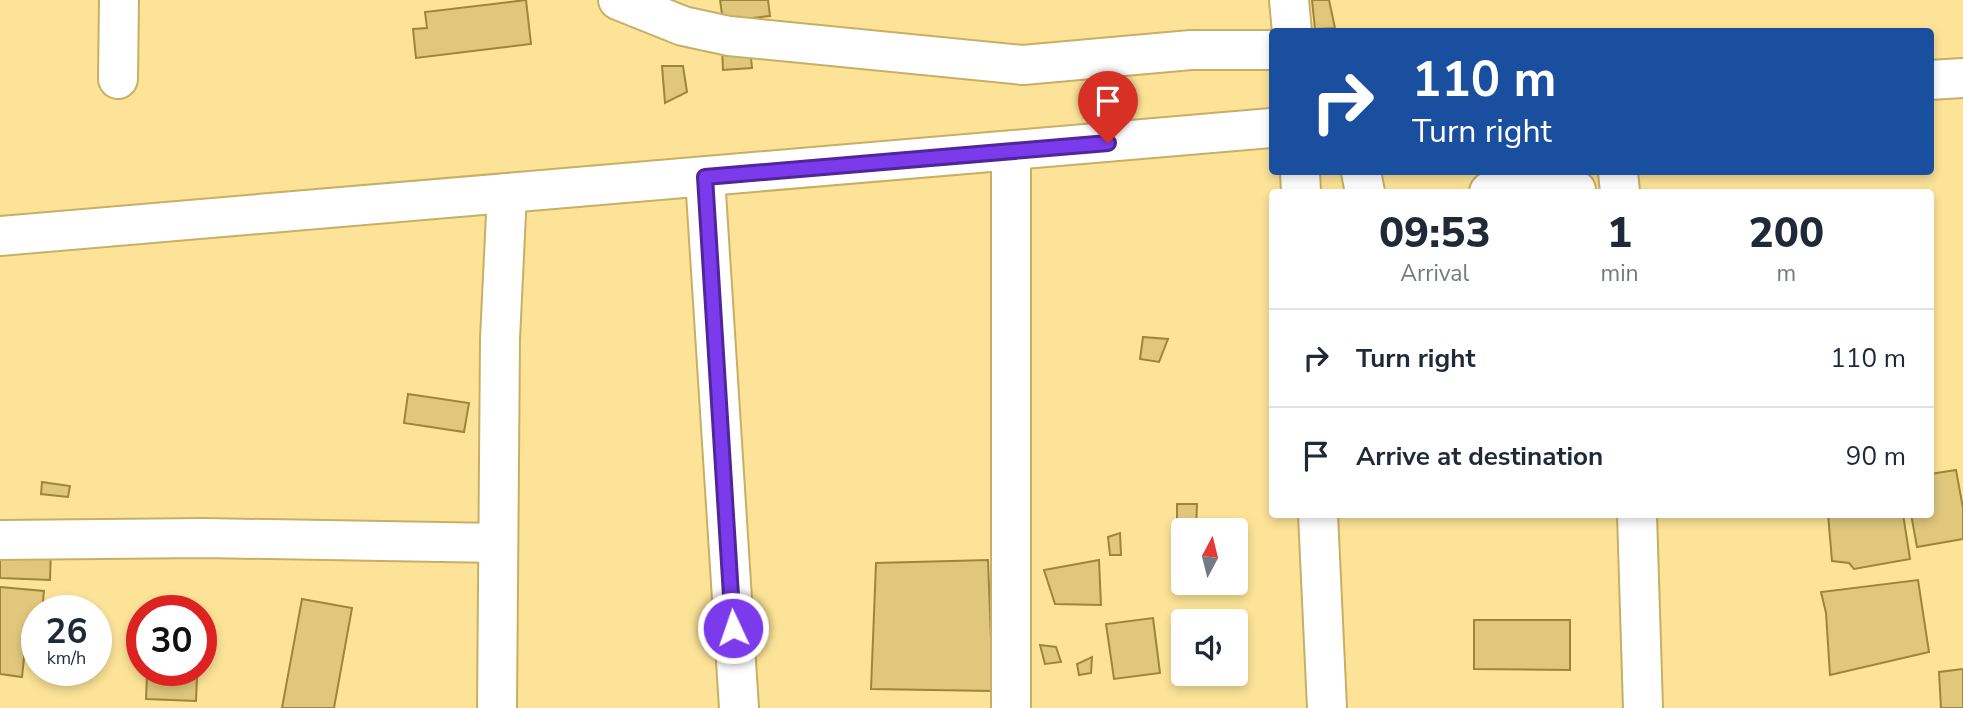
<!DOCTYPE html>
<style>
body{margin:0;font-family:"Nunito Sans",sans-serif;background:#f2f2f3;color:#1f2937;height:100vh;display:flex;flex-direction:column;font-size:26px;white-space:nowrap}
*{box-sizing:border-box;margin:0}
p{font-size:23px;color:#747a83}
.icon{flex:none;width:38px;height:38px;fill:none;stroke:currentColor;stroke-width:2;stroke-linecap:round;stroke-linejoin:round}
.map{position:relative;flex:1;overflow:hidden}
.details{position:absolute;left:1269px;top:189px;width:665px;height:329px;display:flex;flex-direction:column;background:#fff;border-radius:7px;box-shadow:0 4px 10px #0003}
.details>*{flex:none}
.top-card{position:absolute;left:1269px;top:28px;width:665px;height:147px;border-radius:7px;box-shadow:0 4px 10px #0003;background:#1a4fa0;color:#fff;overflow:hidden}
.needle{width:46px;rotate:7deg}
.buttons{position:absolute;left:1171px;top:518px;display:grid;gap:14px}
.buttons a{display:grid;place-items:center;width:77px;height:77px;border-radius:7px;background:#fff;box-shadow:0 4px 10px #0003;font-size:35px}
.speed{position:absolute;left:21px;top:595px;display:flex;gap:14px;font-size:35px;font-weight:700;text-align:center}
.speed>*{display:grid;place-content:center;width:91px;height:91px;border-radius:50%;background:#fff;box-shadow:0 4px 10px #0003;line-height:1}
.speed small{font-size:18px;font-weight:400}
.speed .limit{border:10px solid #d22;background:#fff;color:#111}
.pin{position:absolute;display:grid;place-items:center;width:60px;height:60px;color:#fff;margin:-72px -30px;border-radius:50% 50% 50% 0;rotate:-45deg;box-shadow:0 0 7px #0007}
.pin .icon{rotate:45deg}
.me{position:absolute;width:77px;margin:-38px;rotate:357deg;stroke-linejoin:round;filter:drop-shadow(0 0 5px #0008)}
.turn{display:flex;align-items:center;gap:24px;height:147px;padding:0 28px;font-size:32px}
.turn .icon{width:91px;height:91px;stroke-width:2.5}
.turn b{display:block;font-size:49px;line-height:60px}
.eta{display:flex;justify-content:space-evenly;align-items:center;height:119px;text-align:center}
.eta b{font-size:42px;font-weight:800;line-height:49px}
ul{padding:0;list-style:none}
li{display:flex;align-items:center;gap:21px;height:98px;padding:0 28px;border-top:2px solid #e0e1e3}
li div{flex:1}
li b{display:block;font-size:26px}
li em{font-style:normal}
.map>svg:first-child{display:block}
.building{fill:#e0c77c;stroke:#9d853a;stroke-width:2}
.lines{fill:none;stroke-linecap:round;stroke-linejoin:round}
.minor-casing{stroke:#c7af65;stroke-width:42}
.minor{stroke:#fff;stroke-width:38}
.route-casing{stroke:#51269a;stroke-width:18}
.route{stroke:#7c3aed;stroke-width:12}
</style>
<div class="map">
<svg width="1963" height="708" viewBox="0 0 1963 708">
<rect width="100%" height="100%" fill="#fce397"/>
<g class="building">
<polygon points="526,0 531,44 416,58 413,29 427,28 425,12"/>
<polygon points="720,0 768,0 770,16 723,21"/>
<polygon points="1312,0 1329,0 1335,28 1315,29"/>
<polygon points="750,48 752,68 723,70 722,49"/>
<polygon points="662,66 683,66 687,92 665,103"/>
<polygon points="1143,337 1168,339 1159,362 1140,359"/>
<polygon points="408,394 469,403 464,432 404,423"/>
<polygon points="1956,470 1963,508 1963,539 1917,547 1911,514 1930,514 1930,474"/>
<polygon points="42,482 70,486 68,497 41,494"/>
<polygon points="1177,504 1197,504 1196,530 1177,529"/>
<polygon points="1828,514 1903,514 1910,559 1854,569 1849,563 1832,561"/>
<polygon points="1120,533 1121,555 1110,555 1108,537"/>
<polygon points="0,546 51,547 50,580 0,578"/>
<polygon points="988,560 993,691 871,689 876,563"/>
<polygon points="1099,560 1101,605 1055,604 1044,570"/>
<polygon points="1918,580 1929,652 1830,675 1826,613 1821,592"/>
<polygon points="0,587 44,591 42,611 37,611 37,621 28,620 22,677 0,674"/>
<polygon points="302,599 352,608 334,708 282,708"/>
<polygon points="1153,618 1160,673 1114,679 1106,624"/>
<polygon points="1474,620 1570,620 1570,670 1474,669"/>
<polygon points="1040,645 1056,647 1061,662 1045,664"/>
<polygon points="1092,657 1091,673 1079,675 1077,664"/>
<polygon points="1963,669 1963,708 1941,708 1939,672"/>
<polygon points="147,674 197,677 196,701 146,699"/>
</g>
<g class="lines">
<defs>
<g id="minor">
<polyline points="618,0 683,26 729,36 1023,65 1191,50 1272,50"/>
<polyline points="1289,0 1292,32"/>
<polyline points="118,79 119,0"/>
<polyline points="1930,80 1963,78"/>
<polyline points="1300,172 1301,192"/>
<polyline points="1361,172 1365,192"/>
<polyline points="1618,172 1620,192"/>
<polyline points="705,177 739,708"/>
<polyline points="1489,192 1576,190"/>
<polyline points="0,236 1272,128"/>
<polyline points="1318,514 1327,708"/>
<polyline points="1637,514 1643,708"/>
<polyline points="0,540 204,538 498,543"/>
<polyline points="497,708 500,339 507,193"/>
<polyline points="1011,708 1011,151"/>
</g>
</defs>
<use href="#minor" class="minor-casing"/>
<use href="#minor" class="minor"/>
</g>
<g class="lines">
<defs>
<polyline id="route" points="733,628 705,177 1108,143"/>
</defs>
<use href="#route" class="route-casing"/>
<use href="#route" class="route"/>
</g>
</svg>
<div class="buttons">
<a><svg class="needle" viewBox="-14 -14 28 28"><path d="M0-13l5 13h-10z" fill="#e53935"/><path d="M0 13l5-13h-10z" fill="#747a83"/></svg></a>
<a><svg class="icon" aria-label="sound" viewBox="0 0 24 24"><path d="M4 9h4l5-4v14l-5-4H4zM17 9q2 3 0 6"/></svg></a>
</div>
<div class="speed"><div>26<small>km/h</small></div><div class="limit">30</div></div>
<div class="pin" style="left:1108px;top:143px;background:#d93025"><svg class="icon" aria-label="arrive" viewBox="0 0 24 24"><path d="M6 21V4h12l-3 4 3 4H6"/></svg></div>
<svg class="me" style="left:733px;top:628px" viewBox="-20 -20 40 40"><circle r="17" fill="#7c3aed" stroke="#fff" stroke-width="3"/><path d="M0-11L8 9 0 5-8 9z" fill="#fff"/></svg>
<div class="top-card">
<div class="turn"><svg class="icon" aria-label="right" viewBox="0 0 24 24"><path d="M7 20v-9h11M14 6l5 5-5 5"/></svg><div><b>110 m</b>Turn right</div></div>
</div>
<section class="details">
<div class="eta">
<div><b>09:53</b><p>Arrival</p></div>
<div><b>1</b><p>min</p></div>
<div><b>200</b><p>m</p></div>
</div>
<ul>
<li><svg class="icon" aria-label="right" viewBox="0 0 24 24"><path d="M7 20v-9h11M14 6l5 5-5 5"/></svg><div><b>Turn right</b></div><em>110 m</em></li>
<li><svg class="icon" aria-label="arrive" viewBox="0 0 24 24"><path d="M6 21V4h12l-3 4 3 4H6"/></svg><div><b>Arrive at destination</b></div><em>90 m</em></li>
</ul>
</section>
</div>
